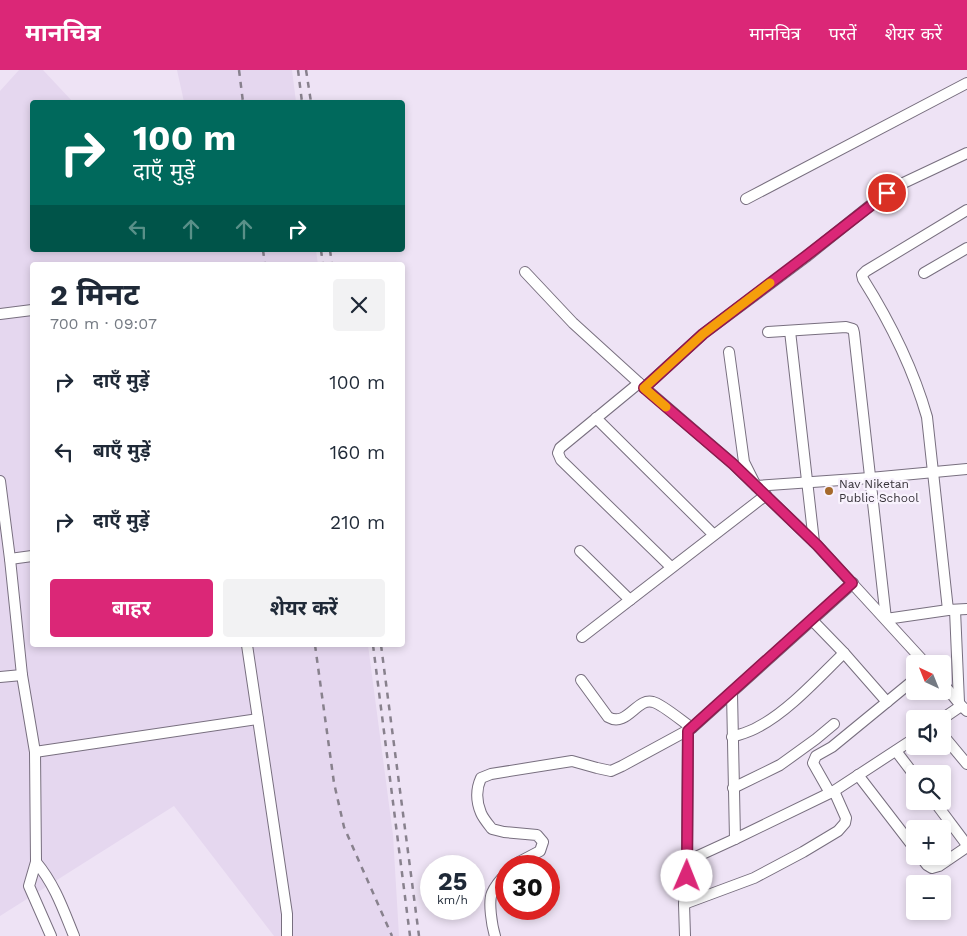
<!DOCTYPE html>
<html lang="hi">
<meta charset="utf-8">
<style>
body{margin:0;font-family:"Work Sans","Noto Sans Devanagari",sans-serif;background:#f2f2f3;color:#1f2937;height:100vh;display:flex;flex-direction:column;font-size:19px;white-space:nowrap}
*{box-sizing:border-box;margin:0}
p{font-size:16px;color:#747a83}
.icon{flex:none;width:28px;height:28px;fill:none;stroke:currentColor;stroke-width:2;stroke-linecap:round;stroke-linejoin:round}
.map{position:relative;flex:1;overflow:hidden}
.side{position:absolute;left:30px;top:192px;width:375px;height:385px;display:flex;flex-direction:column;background:#fff;border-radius:5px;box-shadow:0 2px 8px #0003}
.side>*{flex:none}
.guide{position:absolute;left:30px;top:30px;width:375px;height:152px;border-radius:5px;box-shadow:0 2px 8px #0003;background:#00695c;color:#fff;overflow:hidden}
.needle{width:32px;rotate:317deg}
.controls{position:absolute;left:906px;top:585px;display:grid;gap:10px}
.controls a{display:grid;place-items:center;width:45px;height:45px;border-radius:5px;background:#fff;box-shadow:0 2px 8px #0003;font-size:25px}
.speed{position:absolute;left:420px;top:785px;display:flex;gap:10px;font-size:25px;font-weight:700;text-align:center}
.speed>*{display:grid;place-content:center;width:65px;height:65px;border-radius:50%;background:#fff;box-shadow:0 2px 8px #0003;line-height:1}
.speed small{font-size:12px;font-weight:400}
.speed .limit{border:8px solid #d22;background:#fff;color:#111}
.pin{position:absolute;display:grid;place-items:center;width:42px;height:42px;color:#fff;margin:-21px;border:2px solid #fff;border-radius:50%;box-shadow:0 1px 5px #0007}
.me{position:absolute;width:55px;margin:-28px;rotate:1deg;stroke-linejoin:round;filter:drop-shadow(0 0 4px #0008)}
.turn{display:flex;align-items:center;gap:18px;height:105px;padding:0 20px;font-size:22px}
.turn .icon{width:65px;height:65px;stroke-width:2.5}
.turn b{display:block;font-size:35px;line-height:42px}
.lanes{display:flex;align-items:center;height:48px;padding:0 20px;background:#0003;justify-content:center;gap:25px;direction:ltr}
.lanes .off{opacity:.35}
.round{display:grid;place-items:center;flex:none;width:52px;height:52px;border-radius:5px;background:#f2f2f3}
.summary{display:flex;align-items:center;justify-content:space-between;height:85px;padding:0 20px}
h1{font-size:30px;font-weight:700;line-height:38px}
.action{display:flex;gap:10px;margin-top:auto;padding:10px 20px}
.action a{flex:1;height:58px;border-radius:5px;background:#db2777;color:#fff;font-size:20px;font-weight:700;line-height:58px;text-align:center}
.action a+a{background:#f2f2f3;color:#1f2937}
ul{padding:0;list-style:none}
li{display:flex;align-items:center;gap:15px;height:70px;padding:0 20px}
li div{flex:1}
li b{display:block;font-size:19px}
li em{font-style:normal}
header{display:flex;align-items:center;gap:30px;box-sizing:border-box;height:70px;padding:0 25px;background:#db2777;color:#fff}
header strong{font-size:24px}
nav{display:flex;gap:28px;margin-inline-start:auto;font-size:18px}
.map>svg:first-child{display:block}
.built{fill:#e5d7ef}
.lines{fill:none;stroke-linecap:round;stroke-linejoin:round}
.minor-casing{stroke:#786f7f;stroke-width:12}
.minor{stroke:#fff;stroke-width:10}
.rail{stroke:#88818d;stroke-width:2.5;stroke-dasharray:6 6;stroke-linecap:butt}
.route-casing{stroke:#8e194d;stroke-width:12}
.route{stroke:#db2777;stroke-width:9}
.slow{stroke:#f59e0b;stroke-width:9}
.poi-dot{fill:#a5692b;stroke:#f8f2fd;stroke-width:2}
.labels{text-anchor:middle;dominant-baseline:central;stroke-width:4.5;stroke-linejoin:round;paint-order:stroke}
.poi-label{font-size:12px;fill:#363239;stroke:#f8f2fd;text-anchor:start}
</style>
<header>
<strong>मानचित्र</strong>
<nav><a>मानचित्र</a><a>परतें</a><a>शेयर करें</a></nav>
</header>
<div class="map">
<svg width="967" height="866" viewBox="0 0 967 866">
<rect width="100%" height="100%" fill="#eee3f5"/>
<g class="built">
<polygon points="19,0 43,0 73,32 32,32 32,180 316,180 318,195 32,195 32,575 368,575 393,765 399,866 274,866 174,736 0,846 0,21"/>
<polygon points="177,0 292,0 296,32 184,32"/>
</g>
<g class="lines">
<defs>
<g id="minor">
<polyline points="746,129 967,13"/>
<path d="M 967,140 L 866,201 L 862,205 L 863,209 C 890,252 913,298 927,347 L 948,540 L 967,539"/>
<polyline points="525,202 573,253 639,313 733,394 817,475 926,594"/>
<polyline points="924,203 967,178"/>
<polyline points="0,244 32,240"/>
<polyline points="790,261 814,472"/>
<polyline points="768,262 846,257 853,259 854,263 886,549 948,540"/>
<polyline points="729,282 744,392 756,416 870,408 967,399"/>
<polyline points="639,313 560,378 558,383 561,390 671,497"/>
<polyline points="644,318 703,264 806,187 877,130 897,116 967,83"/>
<polyline points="596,348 713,464"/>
<polyline points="0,411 10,489 22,605 35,682 36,792 29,816 51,866"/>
<polyline points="580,481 630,530"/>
<polyline points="10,489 32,486"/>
<polyline points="955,540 959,632"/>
<polyline points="812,550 844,583 887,632"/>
<polyline points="582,567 766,425"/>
<polyline points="247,575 287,844 287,866"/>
<polyline points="0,607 22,605"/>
<path d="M 581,610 L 608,647 C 627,658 637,627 653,632 C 662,634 683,652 692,658"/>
<path d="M 942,613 C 951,622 958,634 967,641"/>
<polyline points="732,623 735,769"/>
<polyline points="942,649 961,636"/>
<polyline points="942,664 967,694"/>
<path d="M 732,667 C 741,664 750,662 758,657 C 789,641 819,607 844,583"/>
<polyline points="896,681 915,706"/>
<polyline points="35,682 258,649"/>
<polyline points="858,705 915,779"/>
<polyline points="733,718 780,695 816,669 834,654"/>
<polyline points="830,723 813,693 816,686 832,677 915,609"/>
<polyline points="934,731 967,775"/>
<polyline points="920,786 927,795 932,798 939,796 967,777"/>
<polyline points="687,791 735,769 834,721 915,668"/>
<path d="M 36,792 C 55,815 63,839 74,866"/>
<path d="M 514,796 L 519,792 L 540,781 L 543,772 L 537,765 L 504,762 L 492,759 C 488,754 483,748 481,743 C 476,731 476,719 481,708 L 491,704 L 572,691 L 597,698 L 611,701 L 622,696 L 692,658 L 853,513"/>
<polyline points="684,834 754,808 803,782 838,761 845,753 846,748 834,721"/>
<path d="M 495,866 C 492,856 488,832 492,823 C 495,816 501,809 506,804"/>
<polyline points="685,866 684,834 687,791 688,661"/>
</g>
</defs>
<use href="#minor" class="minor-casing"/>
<use href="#minor" class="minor"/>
<g class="rail">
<polyline points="239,0 243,32"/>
<polyline points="298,0 302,32"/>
<polyline points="306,0 311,32"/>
<polyline points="263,180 265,195"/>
<polyline points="321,180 323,195"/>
<polyline points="330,180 332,195"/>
<polyline points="315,575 334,713 344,757 392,866"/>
<polyline points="373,575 410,866"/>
<polyline points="381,575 419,866"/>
</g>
</g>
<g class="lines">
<defs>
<polyline id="route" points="687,806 688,661 852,513 817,475 733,394 644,318 703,264 806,186 887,123"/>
</defs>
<use href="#route" class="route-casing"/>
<use href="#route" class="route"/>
<polyline class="slow" points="666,337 644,318 703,264 770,213"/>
</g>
<circle class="poi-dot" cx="829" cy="421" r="5"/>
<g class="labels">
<g class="poi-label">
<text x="839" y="414">Nav Niketan<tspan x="839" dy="14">Public School</tspan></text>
</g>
</g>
</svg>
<div class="controls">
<a><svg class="needle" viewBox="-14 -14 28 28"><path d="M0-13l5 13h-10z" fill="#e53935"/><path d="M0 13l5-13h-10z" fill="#747a83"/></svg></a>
<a><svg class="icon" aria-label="sound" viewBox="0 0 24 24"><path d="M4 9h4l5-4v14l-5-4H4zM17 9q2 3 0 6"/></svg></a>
<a><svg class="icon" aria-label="search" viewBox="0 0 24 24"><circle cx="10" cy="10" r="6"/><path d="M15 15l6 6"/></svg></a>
<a>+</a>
<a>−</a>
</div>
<div class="speed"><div>25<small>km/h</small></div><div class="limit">30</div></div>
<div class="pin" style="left:887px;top:123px;background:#d93025"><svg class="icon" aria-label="arrive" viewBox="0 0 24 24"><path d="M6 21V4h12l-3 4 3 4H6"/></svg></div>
<svg class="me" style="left:687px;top:806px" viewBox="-20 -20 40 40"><circle r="19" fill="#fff"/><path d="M0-13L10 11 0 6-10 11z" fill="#db2777"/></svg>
<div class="guide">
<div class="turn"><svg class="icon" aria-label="right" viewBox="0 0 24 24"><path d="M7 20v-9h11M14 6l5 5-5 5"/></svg><div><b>100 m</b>दाएँ मुड़ें</div></div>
<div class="lanes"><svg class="icon off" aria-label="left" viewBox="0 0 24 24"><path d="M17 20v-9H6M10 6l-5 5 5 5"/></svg><svg class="icon off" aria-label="ahead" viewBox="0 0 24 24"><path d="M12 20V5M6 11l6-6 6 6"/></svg><svg class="icon off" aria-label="ahead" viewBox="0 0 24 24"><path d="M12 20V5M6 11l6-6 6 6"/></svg><svg class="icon" aria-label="right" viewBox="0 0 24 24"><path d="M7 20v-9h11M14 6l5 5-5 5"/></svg></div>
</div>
<section class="side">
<div class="summary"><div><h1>2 मिनट</h1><p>700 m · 09:07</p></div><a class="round"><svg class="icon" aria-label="close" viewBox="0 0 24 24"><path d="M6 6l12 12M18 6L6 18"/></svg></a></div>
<ul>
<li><svg class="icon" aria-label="right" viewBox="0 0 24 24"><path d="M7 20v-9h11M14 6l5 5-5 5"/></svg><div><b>दाएँ मुड़ें</b></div><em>100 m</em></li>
<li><svg class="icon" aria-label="left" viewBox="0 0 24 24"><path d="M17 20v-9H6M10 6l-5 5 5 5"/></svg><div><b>बाएँ मुड़ें</b></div><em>160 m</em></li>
<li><svg class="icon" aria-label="right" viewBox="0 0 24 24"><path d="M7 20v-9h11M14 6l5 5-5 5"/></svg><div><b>दाएँ मुड़ें</b></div><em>210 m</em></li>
</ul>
<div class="action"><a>बाहर</a><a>शेयर करें</a></div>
</section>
</div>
